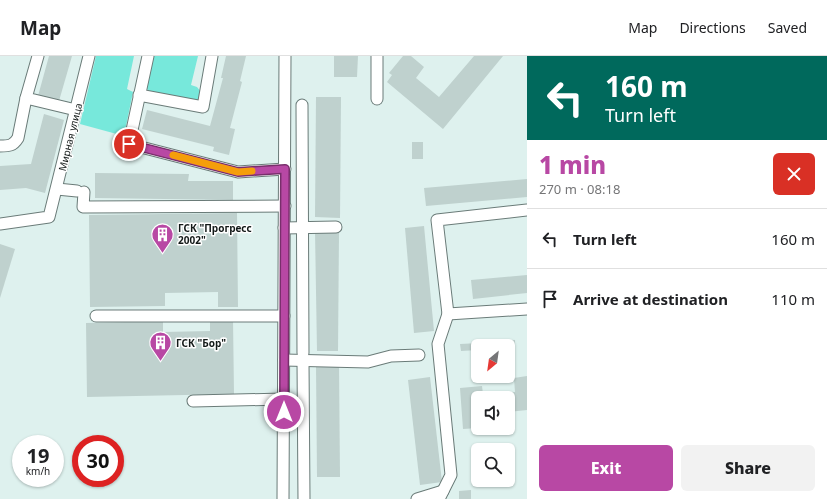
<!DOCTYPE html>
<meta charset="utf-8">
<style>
body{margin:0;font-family:"Noto Sans",sans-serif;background:#f2f2f2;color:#202124;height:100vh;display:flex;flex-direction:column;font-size:15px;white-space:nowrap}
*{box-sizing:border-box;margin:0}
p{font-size:13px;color:#757577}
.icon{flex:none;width:22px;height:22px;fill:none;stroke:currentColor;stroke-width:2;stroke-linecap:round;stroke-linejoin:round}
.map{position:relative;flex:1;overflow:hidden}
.sheet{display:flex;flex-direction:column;background:#fff;width:300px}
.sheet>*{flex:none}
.banner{background:#00695c;color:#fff;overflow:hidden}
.needle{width:26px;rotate:209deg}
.buttons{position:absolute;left:471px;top:283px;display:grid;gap:8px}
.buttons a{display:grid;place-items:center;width:44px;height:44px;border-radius:6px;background:#fff;box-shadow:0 1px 3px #0004;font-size:20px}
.speed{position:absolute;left:12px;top:379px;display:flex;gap:8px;font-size:20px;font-weight:700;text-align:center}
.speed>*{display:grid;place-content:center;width:52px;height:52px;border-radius:50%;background:#fff;box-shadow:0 1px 3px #0004;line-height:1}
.speed small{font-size:10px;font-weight:400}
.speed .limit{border:6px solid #d22;background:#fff;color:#111}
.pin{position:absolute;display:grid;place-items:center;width:34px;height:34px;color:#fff;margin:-17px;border:2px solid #fff;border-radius:50%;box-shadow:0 1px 4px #0007}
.me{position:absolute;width:44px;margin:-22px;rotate:0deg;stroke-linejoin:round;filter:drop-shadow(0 0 3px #0008)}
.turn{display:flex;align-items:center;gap:14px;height:84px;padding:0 12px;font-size:18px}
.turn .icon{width:52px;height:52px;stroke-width:2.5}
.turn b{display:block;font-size:28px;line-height:34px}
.round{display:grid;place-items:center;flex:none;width:42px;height:42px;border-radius:6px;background:#f2f2f2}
.overview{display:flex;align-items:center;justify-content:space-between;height:68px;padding:0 12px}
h1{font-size:24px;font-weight:800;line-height:30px;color:#b848a4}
.primary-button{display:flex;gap:8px;margin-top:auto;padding:8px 12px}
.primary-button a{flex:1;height:46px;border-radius:6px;background:#b848a4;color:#fff;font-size:16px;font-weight:800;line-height:46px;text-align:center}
.primary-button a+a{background:#f2f2f2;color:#202124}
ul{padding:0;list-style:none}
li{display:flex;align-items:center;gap:12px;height:60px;padding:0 12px;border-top:1px solid #e0e0e0}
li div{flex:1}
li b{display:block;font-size:15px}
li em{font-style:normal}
header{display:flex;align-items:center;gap:24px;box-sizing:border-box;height:56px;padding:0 20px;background:#fff;border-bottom:1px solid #e0e0e0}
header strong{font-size:19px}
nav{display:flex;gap:22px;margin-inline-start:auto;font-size:14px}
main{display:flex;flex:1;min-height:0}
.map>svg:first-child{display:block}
.green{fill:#77e8db}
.building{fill:#bfd1ce}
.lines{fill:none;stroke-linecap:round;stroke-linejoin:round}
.minor-casing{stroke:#6a7b78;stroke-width:13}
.minor{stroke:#fff;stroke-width:11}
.route-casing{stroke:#782f6b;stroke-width:10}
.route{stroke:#b848a4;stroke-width:7}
.slow{stroke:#f59e0b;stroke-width:7}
.labels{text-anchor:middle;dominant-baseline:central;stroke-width:3;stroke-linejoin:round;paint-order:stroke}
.street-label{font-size:10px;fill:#131918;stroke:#fff}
.poi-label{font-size:10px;font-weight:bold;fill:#131918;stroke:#fff;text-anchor:start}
</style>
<header>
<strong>Map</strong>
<nav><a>Map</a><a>Directions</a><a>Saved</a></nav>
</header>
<main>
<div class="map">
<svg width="527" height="443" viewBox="0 0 527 443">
<rect width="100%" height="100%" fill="#def1ee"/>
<g class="green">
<polygon points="96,0 134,0 127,33 133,36 124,80 80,68"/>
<polygon points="153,0 198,0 191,29 197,31 201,36 198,43 194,46 149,36 146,31"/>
</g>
<g class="building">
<polygon points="49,0 72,0 59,45 38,40"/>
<polygon points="226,0 246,0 240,25 242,26 230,72 235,73 229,99 213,95 214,91 142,73 147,54 210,70 223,22 221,22"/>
<polygon points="334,0 358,0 357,21 334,21"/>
<polygon points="403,0 411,0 424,11 416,22 439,41 474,0 503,0 443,73 387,26 392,19 389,17"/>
<polygon points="316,41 341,41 340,162 315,161"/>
<polygon points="44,58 64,64 45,137 26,132 0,134 0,110 31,108"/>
<rect x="412" y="86" width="11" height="17"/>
<polygon points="95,117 189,118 188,125 233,125 233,144 95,142"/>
<polygon points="527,123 527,141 426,150 424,132"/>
<polygon points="237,157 238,251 218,251 218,236 165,237 165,250 90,251 89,159"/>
<polygon points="424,170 434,275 414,277 405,172"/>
<polygon points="315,175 339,176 338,295 317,295"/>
<polygon points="0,188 15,193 0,242"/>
<polygon points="527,219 527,237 473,243 471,224"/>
<polygon points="210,263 233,263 234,338 87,341 86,267 163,265 163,276 210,275"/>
<polygon points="515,284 515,291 495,290 494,285"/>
<polygon points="480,287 481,290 478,290 478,294 461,295 460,288"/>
<polygon points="316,309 339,309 340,421 317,421"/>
<polygon points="527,320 527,354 508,356 508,342 478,342 478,372 463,373 460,332 482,330 483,338 515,336 514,322"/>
<polygon points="430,321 442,426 420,429 408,324"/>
<polygon points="471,434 471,443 459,443 459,435"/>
</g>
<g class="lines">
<defs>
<g id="minor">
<polyline points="38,0 26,42 76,54"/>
<polyline points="148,0 129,88 238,116 285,113"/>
<polyline points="377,0 377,43"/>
<polyline points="139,39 203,51 212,0"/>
<polyline points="302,49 303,297"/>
<path d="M 0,90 C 9,90 13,90 18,82 L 26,42"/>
<polyline points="57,133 77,135"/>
<polyline points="84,136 83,151 285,150"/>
<polyline points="527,154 437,164 448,258 527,253"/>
<polyline points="0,168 49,161 89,0"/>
<polyline points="284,172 336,171"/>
<polyline points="96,260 284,260"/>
<polyline points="284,304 368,306 391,300 419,299"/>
<polyline points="303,305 304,443"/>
<polyline points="193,345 284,343"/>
<polyline points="283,443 285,0"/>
<polyline points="417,443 443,435"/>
<polyline points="439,443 451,419 438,288 448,258"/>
</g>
</defs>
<use href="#minor" class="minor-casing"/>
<use href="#minor" class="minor"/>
</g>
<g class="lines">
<defs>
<polyline id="route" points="129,88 238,116 285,113 284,356"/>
</defs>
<use href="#route" class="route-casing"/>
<use href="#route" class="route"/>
<polyline class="slow" points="173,99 238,116 252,115"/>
</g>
<defs>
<symbol id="building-pin" viewBox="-11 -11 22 30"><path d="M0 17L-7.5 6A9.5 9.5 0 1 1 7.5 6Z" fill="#b848a4" stroke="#fff"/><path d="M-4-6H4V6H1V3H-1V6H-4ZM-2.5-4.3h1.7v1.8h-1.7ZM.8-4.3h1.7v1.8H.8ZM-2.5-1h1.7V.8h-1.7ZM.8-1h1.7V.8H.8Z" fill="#fff"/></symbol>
</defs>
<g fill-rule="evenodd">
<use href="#building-pin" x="150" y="166" width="25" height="34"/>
<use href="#building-pin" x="148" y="274" width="25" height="34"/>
</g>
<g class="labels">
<g class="street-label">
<text transform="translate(70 81) rotate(-76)">Мирная улица</text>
</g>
<g class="poi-label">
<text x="178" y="172">ГСК "Прогресс<tspan x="178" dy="12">2002"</tspan></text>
<text x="176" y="287">ГСК "Бор"</text>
</g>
</g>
</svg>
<div class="buttons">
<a><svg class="needle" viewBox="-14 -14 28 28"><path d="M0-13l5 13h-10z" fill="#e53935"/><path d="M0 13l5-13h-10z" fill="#757577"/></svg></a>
<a><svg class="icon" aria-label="sound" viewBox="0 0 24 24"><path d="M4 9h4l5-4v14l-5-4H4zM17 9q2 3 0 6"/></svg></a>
<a><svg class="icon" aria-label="search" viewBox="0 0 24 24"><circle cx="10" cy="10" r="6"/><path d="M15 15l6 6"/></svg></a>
</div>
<div class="speed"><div>19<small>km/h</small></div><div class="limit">30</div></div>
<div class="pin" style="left:129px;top:88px;background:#d93025"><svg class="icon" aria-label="arrive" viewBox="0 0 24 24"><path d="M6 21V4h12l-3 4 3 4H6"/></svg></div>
<svg class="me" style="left:284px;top:356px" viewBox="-20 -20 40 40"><circle r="17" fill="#b848a4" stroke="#fff" stroke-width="3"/><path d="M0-11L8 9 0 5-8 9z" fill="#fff"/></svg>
</div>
<section class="sheet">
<div class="banner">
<div class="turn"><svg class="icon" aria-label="left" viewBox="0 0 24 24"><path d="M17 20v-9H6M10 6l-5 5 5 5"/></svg><div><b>160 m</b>Turn left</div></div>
</div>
<div class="overview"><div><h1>1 min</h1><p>270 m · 08:18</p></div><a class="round" style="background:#d93025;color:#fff"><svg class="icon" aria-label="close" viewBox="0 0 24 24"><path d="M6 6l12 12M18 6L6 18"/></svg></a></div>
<ul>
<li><svg class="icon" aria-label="left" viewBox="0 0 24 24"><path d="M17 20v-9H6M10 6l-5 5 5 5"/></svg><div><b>Turn left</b></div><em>160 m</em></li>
<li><svg class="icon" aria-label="arrive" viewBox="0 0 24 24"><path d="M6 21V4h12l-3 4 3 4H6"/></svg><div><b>Arrive at destination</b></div><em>110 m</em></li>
</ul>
<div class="primary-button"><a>Exit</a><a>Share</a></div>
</section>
</main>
